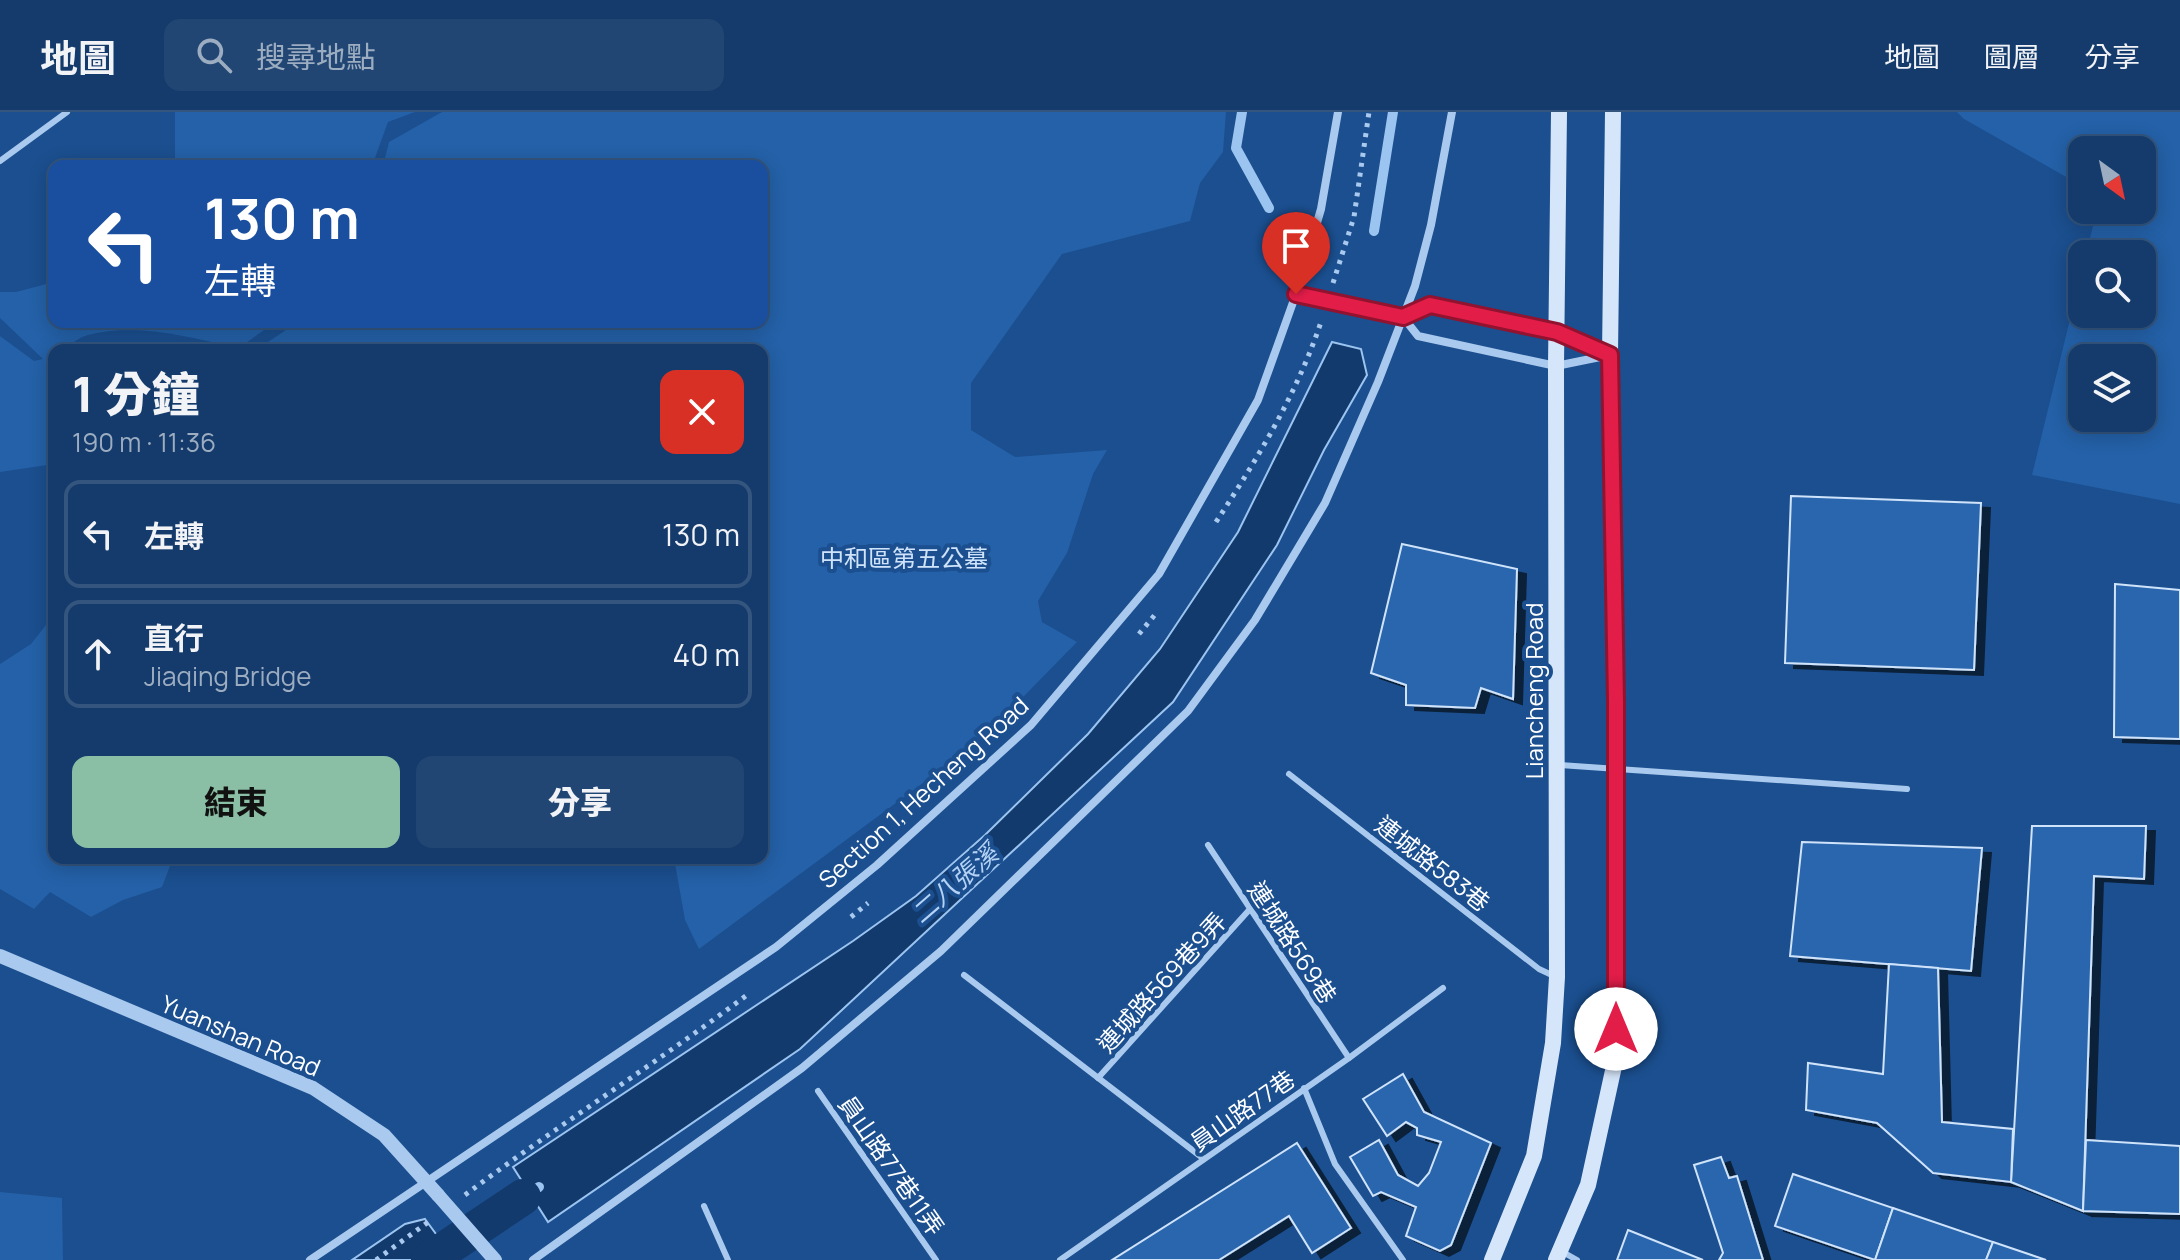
<!DOCTYPE html>
<html lang="zh-TW">
<meta charset="utf-8">
<style>
body{margin:0;font-family:Manrope,"Noto Sans TC",sans-serif;background:#214673;color:#f1f3f6;height:100vh;display:flex;flex-direction:column;font-size:30px;white-space:nowrap}
*{box-sizing:border-box;margin:0}
p{font-size:26px;color:#9dadc1}
.icon{flex:none;width:44px;height:44px;fill:none;stroke:currentColor;stroke-width:2;stroke-linecap:round;stroke-linejoin:round}
.map{position:relative;flex:1;overflow:hidden}
.side{position:absolute;left:48px;top:232px;width:720px;height:520px;display:flex;flex-direction:column;background:#143b6b;border-radius:16px;box-shadow:0 4px 20px #0003,0 0 0 2px #33557e}
.side>*{flex:none}
.hud{position:absolute;left:48px;top:48px;width:720px;height:168px;border-radius:16px;box-shadow:0 4px 20px #0003,0 0 0 2px #33557e;background:#1a4fa0;color:#fff;overflow:hidden}
.needle{width:52px;rotate:147deg}
.buttons{position:absolute;left:2068px;top:24px;display:grid;gap:16px}
.buttons a{display:grid;place-items:center;width:88px;height:88px;border-radius:16px;background:#143b6b;box-shadow:0 4px 20px #0003,0 0 0 2px #33557e;font-size:40px}
.pin{position:absolute;display:grid;place-items:center;width:68px;height:68px;color:#fff;margin:-82px -34px;border-radius:50% 50% 50% 0;rotate:-45deg;box-shadow:0 0 8px #0007}
.pin .icon{rotate:45deg}
.me{position:absolute;width:88px;margin:-44px;rotate:0deg;stroke-linejoin:round;filter:drop-shadow(0 0 6px #0008)}
.turn{display:flex;align-items:center;gap:28px;height:168px;padding:0 24px;font-size:36px}
.turn .icon{width:104px;height:104px;stroke-width:2.5}
.turn b{display:block;font-size:56px;line-height:68px}
.round{display:grid;place-items:center;flex:none;width:84px;height:84px;border-radius:16px;background:#214673}
.overview{display:flex;align-items:center;justify-content:space-between;height:136px;padding:0 24px}
h1{font-size:48px;font-weight:800;line-height:60px}
.button{display:flex;gap:16px;margin-top:auto;padding:16px 24px}
.button a{flex:1;height:92px;border-radius:16px;background:#8abfa5;color:#111;font-size:32px;font-weight:800;line-height:92px;text-align:center}
.button a+a{background:#214673;color:#f1f3f6}
ul{padding:0;list-style:none}
li{display:flex;align-items:center;gap:24px;height:108px;margin:0 16px 12px;padding:0 8px;border:4px solid #33557e;border-radius:16px}
li div{flex:1}
li b{display:block;font-size:30px}
li em{font-style:normal}
header{display:flex;align-items:center;gap:48px;box-sizing:border-box;height:112px;padding:0 40px;background:#143b6b;border-bottom:2px solid #33557e}
header strong{font-size:38px}
nav{display:flex;gap:44px;margin-inline-start:auto;font-size:28px}
.search{width:560px;height:72px;background:#214673;display:flex;align-items:center;gap:20px;box-sizing:border-box;padding:0 28px;border-radius:16px;color:#9dadc1;font-size:30px}
.map>svg:first-child{display:block}
.green{fill:#2461a8;fill-rule:evenodd}
.water{fill:#123a6d;stroke:#9cc4f0;stroke-width:2}
.lines{fill:none;stroke-linecap:round;stroke-linejoin:round}
.stream{stroke:#9cc4f0;stroke-width:10}
.canal{stroke:#123a6d;stroke-width:36}
.building{fill:#2a66ad;stroke:#cfe3fa;stroke-width:2;filter:url(#shadow)}
.path{stroke:#a9c9ee;stroke-width:5;stroke-dasharray:4 6;stroke-linecap:butt}
.service{stroke:#a9c9ee;stroke-width:6}
.minor{stroke:#a9c9ee;stroke-width:8}
.tertiary{stroke:#a9c9ee;stroke-width:14}
.secondary{stroke:#d6e6fa;stroke-width:16}
.minor-bridge{stroke:#a9c9ee;stroke-width:8}
.tertiary-bridge{stroke:#a9c9ee;stroke-width:14}
.route-casing{stroke:#92132f;stroke-width:20}
.route{stroke:#e11d48;stroke-width:14}
.labels{text-anchor:middle;dominant-baseline:central;stroke-width:8;stroke-linejoin:round;paint-order:stroke}
.park-label{font-size:24px;fill:#cfe3fa;stroke:#1b4f8f}
.street-label{font-size:24px;fill:#fff;stroke:#1b4f8f}
.water-label{font-size:26px;font-style:italic;fill:#b5d3f5;stroke:#1b4f8f}
</style>
<header>
<strong>地圖</strong>
<div class="search"><svg class="icon" aria-label="search" viewBox="0 0 24 24"><circle cx="10" cy="10" r="6"/><path d="M15 15l6 6"/></svg>搜尋地點</div>
<nav><a>地圖</a><a>圖層</a><a>分享</a></nav>
</header>
<div class="map">
<svg width="2180" height="1148" viewBox="0 0 2180 1148">
<defs>
<filter id="shadow"><feDropShadow dx="9" dy="5" stdDeviation="0" flood-color="#0009"/></filter>
</defs>
<rect width="100%" height="100%" fill="#1b4f8f"/>
<g class="green">
<polygon points="175,0 415,0 388,10 372,54 175,54"/>
<polygon points="442,0 1226,0 1223,40 1200,71 1190,109 1062,142 971,271 971,318 1015,345 1107,338 1093,362 1067,441 1038,489 1042,510 1077,530 981,628 699,837 685,808 674,746 762,746 762,238 256,238 292,214 294,210 762,210 762,54 383,54 389,30"/>
<path d="M 1957,0 L 2180,0 L 2180,392 L 2032,363 L 2082,158 L 2082,202 L 2142,202 L 2142,142 L 2086,142 L 2097,98 L 2142,98 L 2142,38 L 2082,38 L 2082,74 L 1964,7 ZM 2142,246 L 2142,306 L 2082,306 L 2082,246 Z"/>
<path d="M 54,170 L 54,210 L 275,210 L 239,236 C 190,226 139,210 88,223 C 76,226 67,238 54,238 L 54,242 L 46,247 L 54,247 L 54,352 L 0,360 L 0,224 L 34,249 L 43,247 L 0,206 L 0,180 L 16,180 Z"/>
<polygon points="54,503 54,746 173,746 162,775 123,788 91,805 50,780 34,797 0,777 0,552 31,532"/>
<polygon points="0,1080 62,1086 63,1148 0,1148"/>
</g>
<g class="water">
<polygon points="1332,230 1361,237 1367,263 1324,338 1277,433 1173,590 800,937 548,1110 513,1055 853,829 916,784 985,723 1088,622 1160,537 1238,420"/>
<polygon points="425,1107 455,1148 352,1148 405,1112"/>
</g>
<g class="lines">
<g class="stream">
<polyline points="1242,0 1236,36 1269,96"/>
<polyline points="1374,119 1393,0"/>
<polyline points="523,1085 539,1075"/>
</g>
<polyline class="canal" points="429,1148 523,1085"/>
</g>
<g class="building">
<polygon points="1791,384 1981,391 1974,558 1785,551"/>
<polygon points="1402,432 1517,457 1513,587 1481,576 1475,596 1406,593 1406,573 1371,561"/>
<polygon points="2115,472 2180,478 2180,627 2114,625"/>
<polygon points="2032,714 2146,714 2144,767 2094,764 2083,1099 2011,1070"/>
<polygon points="1802,730 1982,736 1971,859 1790,844"/>
<polygon points="1889,852 1938,856 1942,1010 2013,1017 2011,1070 1933,1061 1877,1011 1806,998 1808,951 1883,962"/>
<polygon points="1403,962 1424,1000 1491,1031 1451,1133 1440,1139 1406,1124 1416,1095 1381,1080 1373,1084 1350,1045 1379,1028 1398,1063 1418,1074 1429,1061 1441,1030 1417,1023 1417,1016 1406,1010 1387,1024 1363,987"/>
<polygon points="2086,1028 2180,1034 2180,1102 2083,1099"/>
<polygon points="1297,1031 1351,1116 1312,1141 1289,1104 1219,1148 1112,1148"/>
<polygon points="1721,1045 1729,1066 1737,1064 1763,1148 1719,1148 1723,1141 1694,1053"/>
<polygon points="1793,1062 1893,1096 1875,1148 1775,1114"/>
<polygon points="1893,1096 1993,1130 1986,1148 1875,1148"/>
<polygon points="1628,1118 1703,1148 1617,1148"/>
<polygon points="1993,1130 2046,1148 1986,1148"/>
</g>
<g class="lines">
<g class="path">
<polyline points="1333,171 1354,105 1369,0"/>
<path d="M 1216,410 C 1258,346 1298,280 1322,207"/>
<polyline points="1139,522 1158,499"/>
<polyline points="851,805 868,791"/>
<path d="M 465,1083 C 557,1014 655,952 747,883"/>
<polyline points="376,1148 431,1108"/>
</g>
<g class="service">
<polyline points="0,49 67,0"/>
<polyline points="1560,653 1907,677"/>
<polyline points="1289,662 1539,857 1554,864"/>
<polyline points="1208,733 1349,946"/>
<polyline points="964,863 1204,1047"/>
<polyline points="1098,966 1250,797"/>
<polyline points="1304,976 1335,1052 1403,1148"/>
<polyline points="818,979 936,1148"/>
<polyline points="704,1094 728,1148"/>
<polyline points="1561,1139 1577,1148"/>
<polyline points="1060,1148 1349,946 1443,876"/>
</g>
<g class="minor">
<polygon points="1430,193 1557,220 1610,243 1556,254 1418,224 1403,205"/>
<polyline points="310,1148 776,835 877,753 1031,613 1159,462 1258,288 1296,182 1321,97 1338,0"/>
<polyline points="533,1148 802,956 941,839 1188,599 1255,508 1325,391 1378,270 1415,174 1431,113 1452,0"/>
</g>
<polyline class="tertiary" points="0,844 313,976 384,1023 438,1083"/>
<g class="secondary">
<polyline points="1492,1148 1534,1044 1553,931 1557,865 1556,254 1559,0"/>
<polyline points="1556,1148 1588,1073 1616,945 1616,589 1610,243 1613,0"/>
</g>
<polyline class="minor-bridge" points="1296,182 1403,205"/>
<polyline class="tertiary-bridge" points="438,1083 495,1148"/>
</g>
<g class="lines">
<defs>
<polyline id="route" points="1296,182 1403,205 1430,193 1557,220 1610,243 1616,589 1616,917"/>
</defs>
<use href="#route" class="route-casing"/>
<use href="#route" class="route"/>
</g>
<g class="labels">
<g class="park-label">
<text x="904" y="445">中和區第五公墓</text>
</g>
<g class="street-label">
<text transform="translate(1533 579) rotate(-90)">Liancheng Road</text>
<text transform="translate(923 680) rotate(-42)">Section 1, Hecheng Road</text>
<text transform="translate(1433 751) rotate(38)">連城路583巷</text>
<text transform="translate(1293 830) rotate(57)">連城路569巷</text>
<text transform="translate(1161 870) rotate(-48)">連城路569巷9弄</text>
<text transform="translate(241 923) rotate(23)">Yuanshan Road</text>
<text transform="translate(1242 998) rotate(-35)">員山路77巷</text>
<text transform="translate(892 1053) rotate(55)">員山路77巷11弄</text>
</g>
<g class="water-label">
<text transform="translate(954 771) rotate(-41)">二八張溪</text>
</g>
</g>
</svg>
<div class="buttons">
<a><svg class="needle" viewBox="-14 -14 28 28"><path d="M0-13l5 13h-10z" fill="#e53935"/><path d="M0 13l5-13h-10z" fill="#9dadc1"/></svg></a>
<a><svg class="icon" aria-label="search" viewBox="0 0 24 24"><circle cx="10" cy="10" r="6"/><path d="M15 15l6 6"/></svg></a>
<a><svg class="icon" aria-label="layers" viewBox="0 0 24 24"><path d="M12 4l9 5-9 5-9-5zM3 14l9 5 9-5"/></svg></a>
</div>
<div class="pin" style="left:1296px;top:182px;background:#d93025"><svg class="icon" aria-label="arrive" viewBox="0 0 24 24"><path d="M6 21V4h12l-3 4 3 4H6"/></svg></div>
<svg class="me" style="left:1616px;top:917px" viewBox="-20 -20 40 40"><circle r="19" fill="#fff"/><path d="M0-13L10 11 0 6-10 11z" fill="#e11d48"/></svg>
<div class="hud">
<div class="turn"><svg class="icon" aria-label="left" viewBox="0 0 24 24"><path d="M17 20v-9H6M10 6l-5 5 5 5"/></svg><div><b>130 m</b>左轉</div></div>
</div>
<section class="side">
<div class="overview"><div><h1>1 分鐘</h1><p>190 m · 11:36</p></div><a class="round" style="background:#d93025;color:#fff"><svg class="icon" aria-label="close" viewBox="0 0 24 24"><path d="M6 6l12 12M18 6L6 18"/></svg></a></div>
<ul>
<li><svg class="icon" aria-label="left" viewBox="0 0 24 24"><path d="M17 20v-9H6M10 6l-5 5 5 5"/></svg><div><b>左轉</b></div><em>130 m</em></li>
<li><svg class="icon" aria-label="ahead" viewBox="0 0 24 24"><path d="M12 20V5M6 11l6-6 6 6"/></svg><div><b>直行</b><p>Jiaqing Bridge</p></div><em>40 m</em></li>
</ul>
<div class="button"><a>結束</a><a>分享</a></div>
</section>
</div>
